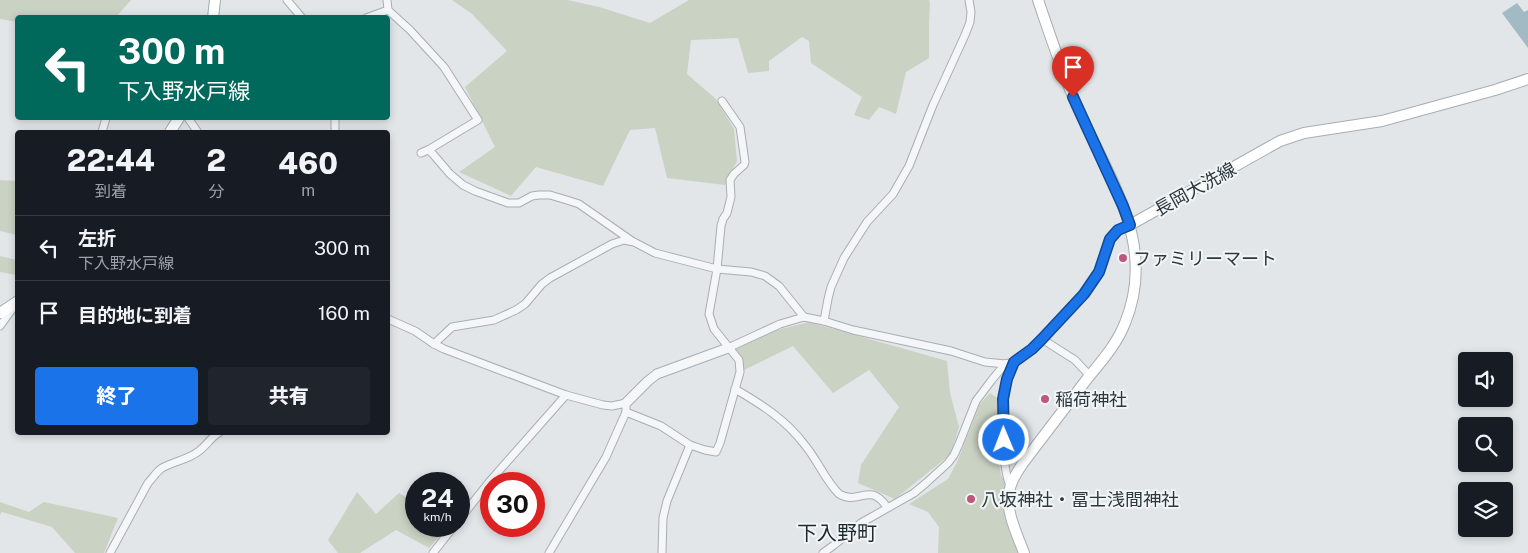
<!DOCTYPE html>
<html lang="ja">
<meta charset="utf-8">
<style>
body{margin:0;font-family:"Public Sans","Noto Sans JP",sans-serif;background:#20242c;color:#f1f3f6;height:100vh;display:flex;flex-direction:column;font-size:19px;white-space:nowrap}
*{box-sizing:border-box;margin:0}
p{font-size:16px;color:#9ea1a6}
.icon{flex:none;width:28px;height:28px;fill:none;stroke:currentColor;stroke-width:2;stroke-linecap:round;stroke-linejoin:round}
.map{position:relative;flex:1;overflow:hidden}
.panel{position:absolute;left:15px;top:130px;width:375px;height:305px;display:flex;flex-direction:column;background:#171b24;border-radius:5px;box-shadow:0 2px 8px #0003}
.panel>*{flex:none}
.banner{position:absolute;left:15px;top:15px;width:375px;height:105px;border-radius:5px;box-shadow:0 2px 8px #0003;background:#00695c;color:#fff;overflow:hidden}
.buttons{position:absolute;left:1458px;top:352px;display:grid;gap:10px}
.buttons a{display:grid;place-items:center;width:55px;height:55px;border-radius:5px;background:#171b24;box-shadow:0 2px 8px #0003;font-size:25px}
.speed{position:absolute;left:405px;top:472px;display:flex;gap:10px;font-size:25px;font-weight:700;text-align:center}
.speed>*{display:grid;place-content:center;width:65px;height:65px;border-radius:50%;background:#171b24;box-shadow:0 2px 8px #0003;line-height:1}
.speed small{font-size:12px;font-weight:400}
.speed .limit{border:8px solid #d22;background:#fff;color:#111}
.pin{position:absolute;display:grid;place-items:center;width:42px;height:42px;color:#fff;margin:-51px -21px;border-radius:50% 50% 50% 0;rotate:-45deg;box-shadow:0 0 5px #0007}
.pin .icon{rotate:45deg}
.me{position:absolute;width:55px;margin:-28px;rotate:359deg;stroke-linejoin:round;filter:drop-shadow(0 0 4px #0008)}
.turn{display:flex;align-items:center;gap:18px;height:105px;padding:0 20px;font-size:22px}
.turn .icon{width:65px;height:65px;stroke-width:2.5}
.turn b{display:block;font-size:35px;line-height:42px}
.eta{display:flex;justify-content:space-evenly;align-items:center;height:85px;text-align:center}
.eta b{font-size:30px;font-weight:800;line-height:35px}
.primary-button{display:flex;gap:10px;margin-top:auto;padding:10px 20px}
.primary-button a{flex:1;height:58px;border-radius:5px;background:#1a73e8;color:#fff;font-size:20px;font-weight:800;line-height:58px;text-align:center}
.primary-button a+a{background:#20242c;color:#f1f3f6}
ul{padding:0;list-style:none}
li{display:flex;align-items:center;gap:15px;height:65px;padding:0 20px;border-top:1px solid #363941}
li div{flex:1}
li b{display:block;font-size:19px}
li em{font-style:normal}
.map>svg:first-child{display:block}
.green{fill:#cad2c4}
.water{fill:#a2bac4}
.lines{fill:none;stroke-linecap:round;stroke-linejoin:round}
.minor-casing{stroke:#a8aeb3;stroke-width:9}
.tertiary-casing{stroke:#a8aeb3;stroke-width:11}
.secondary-casing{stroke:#a8aeb3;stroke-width:12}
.primary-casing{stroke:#a3adb3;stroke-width:12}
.minor{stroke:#f4f6f8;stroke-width:7}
.tertiary{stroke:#f4f6f8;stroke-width:9}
.secondary{stroke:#fff;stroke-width:10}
.primary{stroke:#fff;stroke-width:10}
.route-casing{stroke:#114b97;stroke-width:12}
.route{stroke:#1a73e8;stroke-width:9}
.poi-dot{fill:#bf567b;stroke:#f2f5f6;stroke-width:2}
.labels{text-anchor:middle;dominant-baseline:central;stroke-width:4;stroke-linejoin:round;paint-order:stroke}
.street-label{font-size:18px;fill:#2c373f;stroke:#f2f5f6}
.poi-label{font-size:18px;fill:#2c373f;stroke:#f2f5f6;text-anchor:start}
.quarter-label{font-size:20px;fill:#1e2830;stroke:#f2f5f6}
</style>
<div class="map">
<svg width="1528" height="553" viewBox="0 0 1528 553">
<rect width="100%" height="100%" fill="#e2e6e9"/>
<g class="green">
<polygon points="0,0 131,0 116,17 18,18 17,22 0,19"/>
<polygon points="452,0 568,0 599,7 650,23 689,0 929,0 930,3 929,23 929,58 906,72 896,114 879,107 869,120 854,115 862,97 811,63 809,41 802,37 769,61 769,71 748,73 738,38 691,40 687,74 716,99 734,129 737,161 725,185 667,178 655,128 630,130 603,186 536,167 511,196 459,172 495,147 465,87 507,51 472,14"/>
<polygon points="17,176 18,235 17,235 0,231 0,180 15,181"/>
<polygon points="0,256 17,260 17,275 0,272"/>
<polygon points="809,322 947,361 950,393 959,427 951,454 895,499 858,483 861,465 899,407 869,370 833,393 793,346 744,370 736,349 777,330"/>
<polygon points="990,393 1000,400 996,446 1001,475 1006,484 1003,499 1008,526 1018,553 938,553 939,527 928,512 909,504 948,479 957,462 980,404"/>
<polygon points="357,492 376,514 399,493 416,503 416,513 410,520 416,523 416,526 422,526 440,535 429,548 396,530 360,553 338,553 328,540"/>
<polygon points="0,502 29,512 44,502 118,518 104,553 75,553 52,527 2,512 0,515"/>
</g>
<polygon class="water" points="1517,3 1524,12 1528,10 1528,48 1502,13"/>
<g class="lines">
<defs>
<g id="minor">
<polyline points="287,0 302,18"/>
<polyline points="387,0 388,10 410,30 444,67 478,120 428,150 421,153"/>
<polyline points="366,18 388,10"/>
<polyline points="188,118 197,131 197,132"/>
<polyline points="102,132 106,118"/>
<polyline points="335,132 335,118"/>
<polyline points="428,150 432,153 450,174 463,185 475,191 508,203 519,203 532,196 539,195 550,195 570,201 579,204 632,241"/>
<polyline points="388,319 415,331 434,344 444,349 566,395 603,405 612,406 626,403 626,412 606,457 549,553"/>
<polyline points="824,321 828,299 831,287 844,258 867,222 893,194 909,166 933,105 965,35 970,22 971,12 969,0"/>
<polyline points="0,326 13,308 14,303"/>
<polyline points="1042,339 1075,360 1090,376"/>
<polyline points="434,344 452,327 494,320 516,310 525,304 542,284 550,278 612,244 624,240 634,242 655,253 717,269 751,272 765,276 779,286 804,317"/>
<polyline points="728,348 780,324 804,317 824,321 853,330 951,351 985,362 1005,364 1014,362 1032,349 1042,339 1084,294 1099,272 1111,239 1114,233 1130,225"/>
<path d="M 735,389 C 761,404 786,420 804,444 C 817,459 825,480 839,494 C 860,506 869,481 887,507"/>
<polyline points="626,412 661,426 690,445 705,450 716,452 720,443 740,372 739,360 714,329 709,314 717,269 721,226 723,219 727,213 731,197 730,180 734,174 744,165 745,162 740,127 722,101"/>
<path d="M 1010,485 C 1002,470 1001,406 1005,388 C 1007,379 1011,370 1014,362"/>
<polyline points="459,520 490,481 566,395"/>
<path d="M 110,553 L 148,483 C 153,478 156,472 162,468 C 174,461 188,460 199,451 C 207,445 211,437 220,432"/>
<polyline points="433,553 454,526"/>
<polyline points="662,553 663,518 667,501 690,445"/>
<polyline points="823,553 834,545 861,523 914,493 926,483 948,463 954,455 959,444 976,401 991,381 1005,364"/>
</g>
<polyline id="tertiary" points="626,403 648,381 657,374 728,348"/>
<g id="secondary">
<polyline points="1130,225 1280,141 1304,133 1382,121 1495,90 1528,79"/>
<path d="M 1024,553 C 1017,534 1004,509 1010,488 C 1012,479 1018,471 1023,463 C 1044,435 1066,407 1087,379 C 1101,362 1117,344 1125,323 C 1158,243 1108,178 1077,106 C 1062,72 1050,35 1038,0"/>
</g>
<g id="primary">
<polyline points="213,18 215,0"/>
<polyline points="170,132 179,118"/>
<polyline points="0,313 18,301"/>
</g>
</defs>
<use href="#minor" class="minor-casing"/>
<use href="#tertiary" class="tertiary-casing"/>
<use href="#secondary" class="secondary-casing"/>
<use href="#primary" class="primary-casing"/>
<use href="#minor" class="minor"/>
<use href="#tertiary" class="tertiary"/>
<use href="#secondary" class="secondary"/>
<use href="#primary" class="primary"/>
</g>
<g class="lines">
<defs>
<polyline id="route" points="1004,440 1003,399 1007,379 1014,362 1032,349 1042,339 1084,294 1099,272 1110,239 1118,230 1130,225 1123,206 1073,97"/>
</defs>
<use href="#route" class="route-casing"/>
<use href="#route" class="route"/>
</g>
<g class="poi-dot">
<circle cx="1123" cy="258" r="5"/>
<circle cx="1045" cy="399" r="5"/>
<circle cx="971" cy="499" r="5"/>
</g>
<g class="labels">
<g class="street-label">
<text transform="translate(1195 189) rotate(-29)">長岡大洗線</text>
</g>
<g class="poi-label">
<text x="1133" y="258">ファミリーマート</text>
<text x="1055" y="399">稲荷神社</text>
<text x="981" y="499">八坂神社・冨士浅間神社</text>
</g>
<g class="quarter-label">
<text x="837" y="533">下入野町</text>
</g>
</g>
</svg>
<div class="buttons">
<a><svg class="icon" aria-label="sound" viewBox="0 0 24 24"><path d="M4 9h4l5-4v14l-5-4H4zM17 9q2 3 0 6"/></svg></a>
<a><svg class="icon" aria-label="search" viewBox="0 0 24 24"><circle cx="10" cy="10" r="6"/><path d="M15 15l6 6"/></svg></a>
<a><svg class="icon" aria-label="layers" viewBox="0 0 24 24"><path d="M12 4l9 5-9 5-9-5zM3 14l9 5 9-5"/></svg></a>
</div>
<div class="speed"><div>24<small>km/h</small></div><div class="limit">30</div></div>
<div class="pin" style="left:1073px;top:97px;background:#d93025"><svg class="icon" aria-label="arrive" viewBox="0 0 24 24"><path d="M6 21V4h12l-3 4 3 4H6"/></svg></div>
<svg class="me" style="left:1004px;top:440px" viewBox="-20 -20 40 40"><circle r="17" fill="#1a73e8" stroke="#fff" stroke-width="3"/><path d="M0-11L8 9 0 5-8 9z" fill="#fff"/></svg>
<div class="banner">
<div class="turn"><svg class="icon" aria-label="left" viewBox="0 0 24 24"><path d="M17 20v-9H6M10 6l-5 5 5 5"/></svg><div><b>300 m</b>下入野水戸線</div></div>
</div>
<section class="panel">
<div class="eta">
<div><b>22:44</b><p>到着</p></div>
<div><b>2</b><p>分</p></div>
<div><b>460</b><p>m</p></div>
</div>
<ul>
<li><svg class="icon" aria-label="left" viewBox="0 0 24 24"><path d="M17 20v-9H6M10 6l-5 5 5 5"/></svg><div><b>左折</b><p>下入野水戸線</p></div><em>300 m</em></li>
<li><svg class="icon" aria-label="arrive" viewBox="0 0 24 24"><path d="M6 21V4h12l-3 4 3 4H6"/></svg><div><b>目的地に到着</b></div><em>160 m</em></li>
</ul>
<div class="primary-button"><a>終了</a><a>共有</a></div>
</section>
</div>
